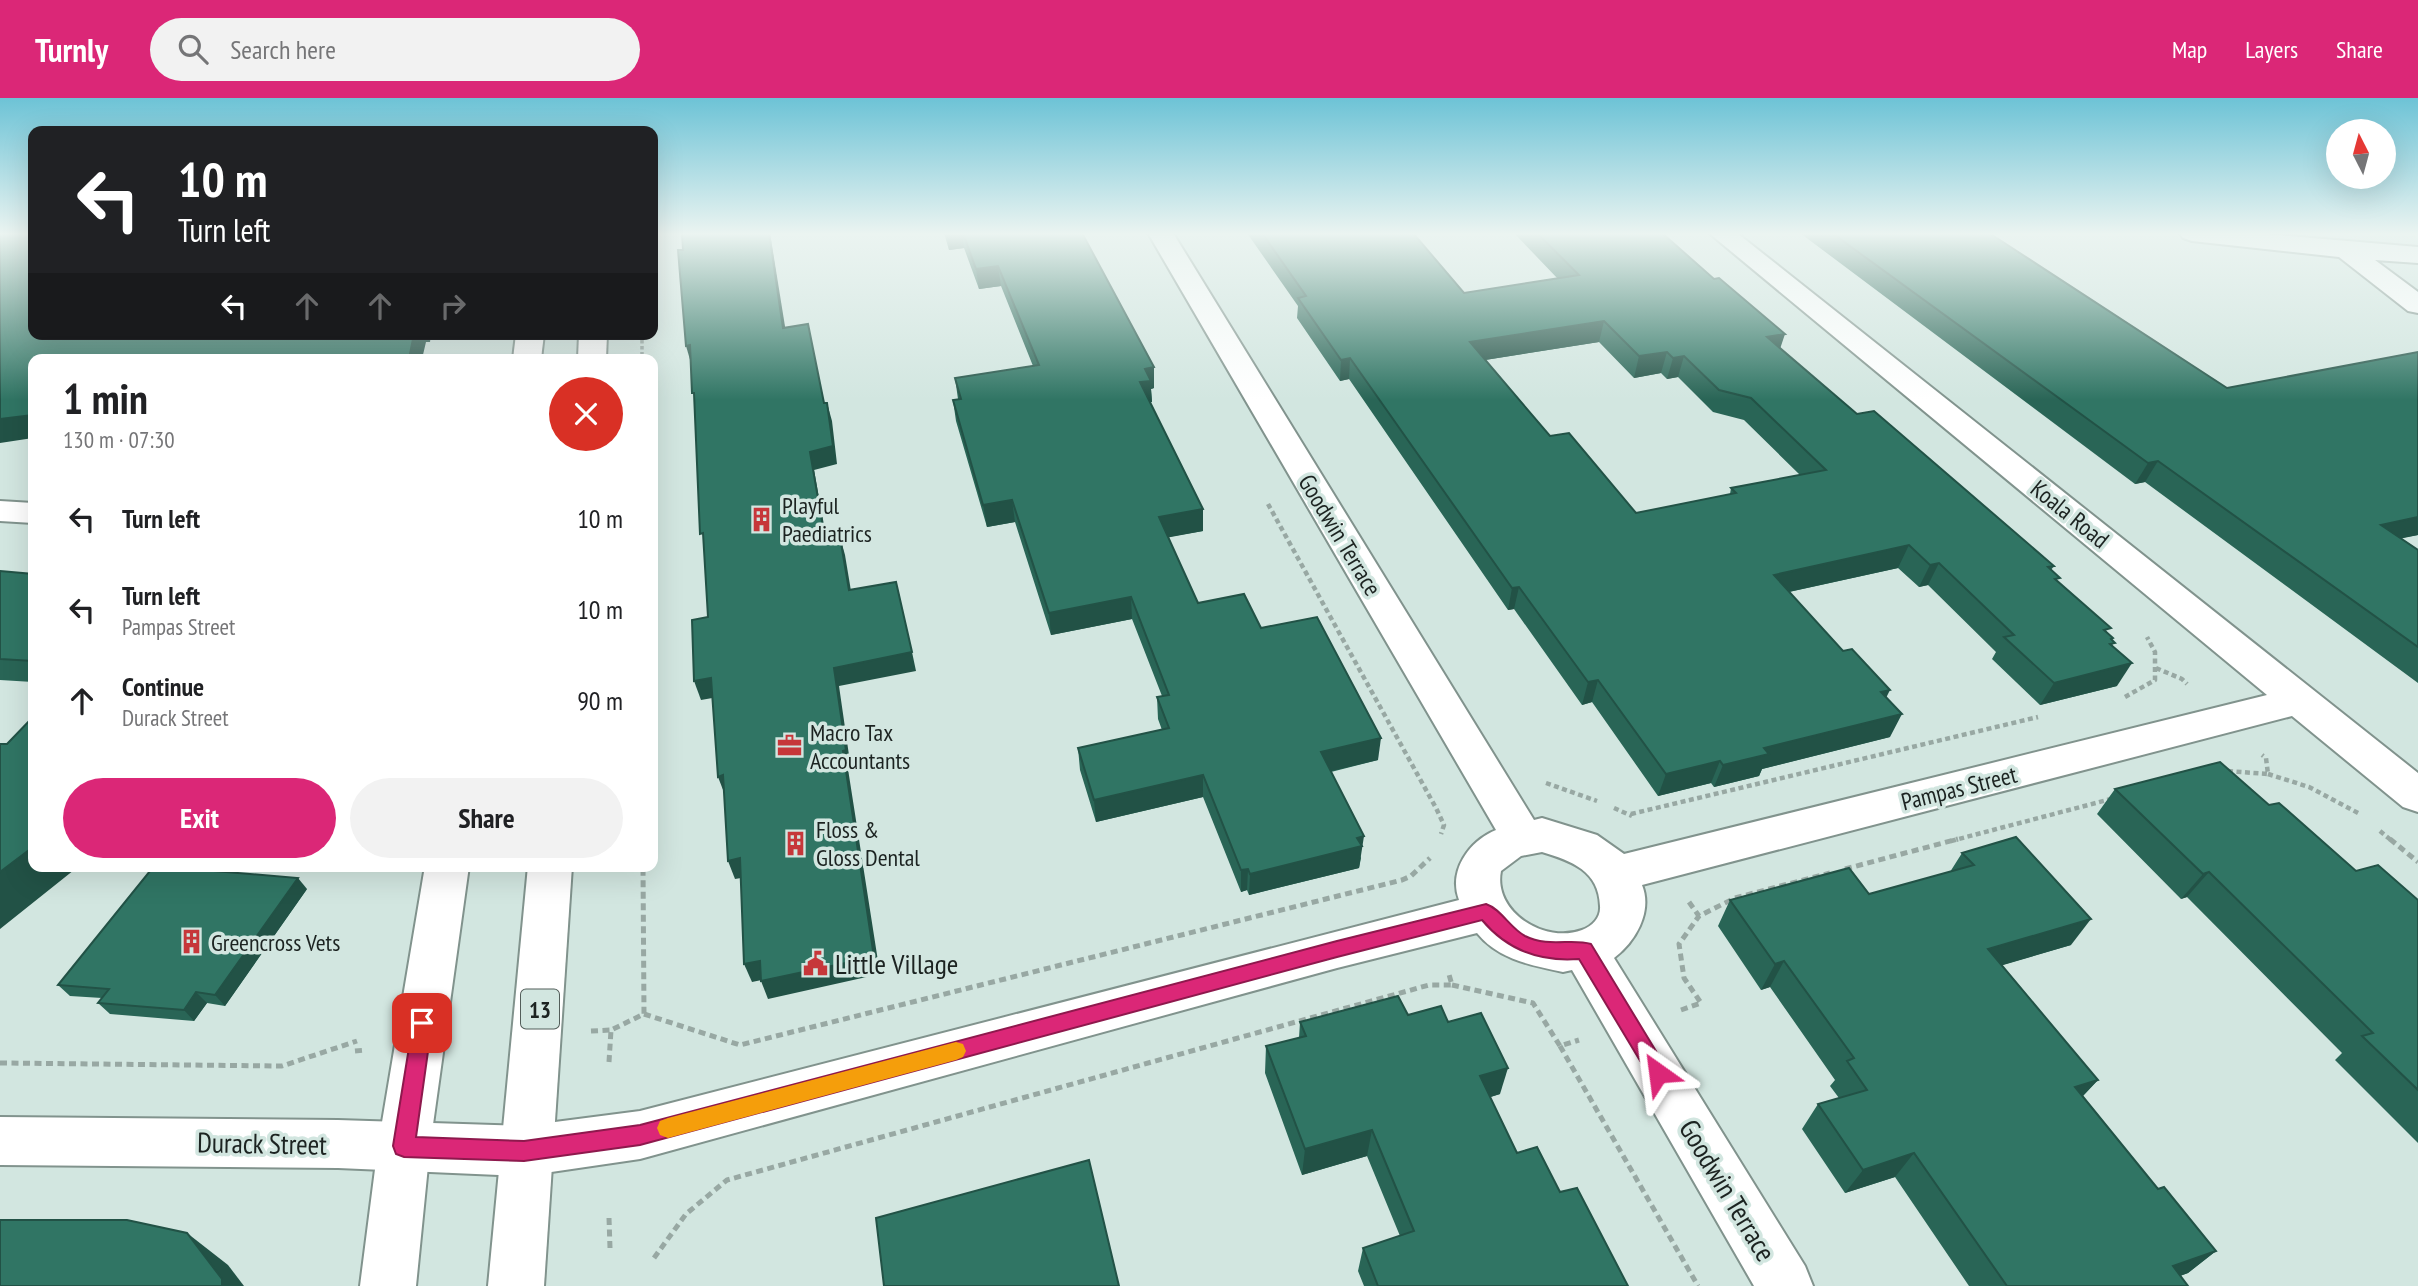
<!DOCTYPE html>
<meta charset="utf-8">
<style>
body{margin:0;font-family:"PT Sans Narrow",sans-serif;background:#f2f2f2;color:#202124;height:100vh;display:flex;flex-direction:column;font-size:26px;white-space:nowrap}
*{box-sizing:border-box;margin:0}
p{font-size:23px;color:#757577}
.icon{flex:none;width:38px;height:38px;fill:none;stroke:currentColor;stroke-width:2;stroke-linecap:round;stroke-linejoin:round}
.map{position:relative;flex:1;overflow:hidden}
.side{position:absolute;left:28px;top:256px;width:630px;height:518px;display:flex;flex-direction:column;background:#fff;border-radius:14px;box-shadow:0 7px 28px #0002}
.side>*{flex:none}
.banner{position:absolute;left:28px;top:28px;width:630px;height:214px;border-radius:14px;box-shadow:0 7px 28px #0002;background:#202124;color:#fff;overflow:hidden}
.needle{width:46px;rotate:354deg}
.buttons{position:absolute;left:2326px;top:21px;display:grid;gap:14px}
.buttons a{display:grid;place-items:center;width:70px;height:70px;border-radius:50%;background:#fff;box-shadow:0 7px 28px #0002;font-size:35px}
.pin{position:absolute;display:grid;place-items:center;width:60px;height:60px;color:#fff;margin:-30px;border-radius:14px;box-shadow:0 4px 10px #0006}
.me{position:absolute;width:77px;margin:-38px;rotate:329deg;stroke-linejoin:round;filter:drop-shadow(0 0 5px #0008)}
.turn{display:flex;align-items:center;gap:24px;height:147px;padding:0 35px;font-size:32px}
.turn .icon{width:91px;height:91px;stroke-width:2.5}
.turn b{display:block;font-size:49px;line-height:60px}
.lanes{display:flex;align-items:center;height:66px;padding:0 35px;background:#0003;justify-content:center;gap:35px;direction:ltr}
.lanes .off{opacity:.35}
.round{display:grid;place-items:center;flex:none;width:74px;height:74px;border-radius:37px;background:#f2f2f2}
.summary{display:flex;align-items:center;justify-content:space-between;height:119px;padding:0 35px}
h1{font-size:42px;font-weight:800;line-height:52px}
.button{display:flex;gap:14px;margin-top:auto;padding:14px 35px}
.button a{flex:1;height:80px;border-radius:42px;background:#db2777;color:#fff;font-size:28px;font-weight:800;line-height:80px;text-align:center}
.button a+a{background:#f2f2f2;color:#202124}
ul{padding:0;list-style:none}
li{display:flex;align-items:center;gap:21px;height:91px;padding:0 35px}
li div{flex:1}
li b{display:block;font-size:26px}
li em{font-style:normal}
header{display:flex;align-items:center;gap:42px;box-sizing:border-box;height:98px;padding:0 35px;background:#db2777;color:#fff}
header strong{font-size:33px}
nav{display:flex;gap:38px;margin-inline-start:auto;font-size:24px}
.search{width:490px;height:63px;background:#f2f2f2;display:flex;align-items:center;gap:18px;box-sizing:border-box;padding:0 24px;border-radius:38px;color:#757577;font-size:26px}
.map>svg:first-child{display:block}
.lines{fill:none;stroke-linecap:round;stroke-linejoin:round}
.minor-casing{stroke:#81938d;stroke-width:4}
.trunk-casing{stroke:#81938d;stroke-width:4}
.path-far2{stroke:#98a8a3;stroke-width:3.5;stroke-dasharray:3.5 2.5;stroke-linecap:butt}
.path-far1{stroke:#98a8a3;stroke-width:4.5;stroke-dasharray:5 3.5;stroke-linecap:butt}
.path{stroke:#98a8a3;stroke-width:5;stroke-dasharray:7 4.5;stroke-linecap:butt}
.minor{fill:#fff;fill-rule:evenodd}
.trunk{fill:#fff;fill-rule:evenodd}
.wall{fill:#296556;fill-rule:evenodd}
.shaded-wall{fill:#225246}
.building{fill:#307564;stroke:#225246;stroke-width:2;fill-rule:evenodd}
.route{fill:#db2777;stroke:#8e194d;stroke-width:2}
.slow{fill:#f59e0b}
.labels{text-anchor:middle;dominant-baseline:central;stroke-width:7;stroke-linejoin:round;paint-order:stroke}
.shield{fill:#d2e6e0;stroke:#535e5a;stroke-width:2}
.shield-label{font-size:23px;font-weight:bold;fill:#1c2321}
.poi-label{font-size:24px;fill:#1c2321;stroke:#d2e6e0;text-anchor:start}
.street-label{font-size:24px;fill:#1c2321;stroke:#d2e6e0}
.near-poi-label{font-size:28px;fill:#1c2321;stroke:#d2e6e0;text-anchor:start}
.near-street-label{font-size:28px;fill:#1c2321;stroke:#d2e6e0}
</style>
<header>
<strong>Turnly</strong>
<div class="search"><svg class="icon" aria-label="search" viewBox="0 0 24 24"><circle cx="10" cy="10" r="6"/><path d="M15 15l6 6"/></svg>Search here</div>
<nav><a>Map</a><a>Layers</a><a>Share</a></nav>
</header>
<div class="map">
<svg width="2418" height="1188" viewBox="0 0 2418 1188">
<rect width="100%" height="100%" fill="#d2e6e0"/>
<g class="lines">
<defs>
<g id="minor">
<path d="M 1148,135 L 1173,135 L 1534,722 L 1542,720 L 1597,737 L 1624,756 L 2267,597 L 1709,135 L 1737,135 L 2418,675 L 2418,714 L 2403,709 L 2292,618 L 1642,787 C 1653,814 1635,844 1614,860 L 1805,1168 L 1813,1188 L 1754,1188 L 1572,872 L 1563,874 C 1531,867 1499,862 1477,835 L 1337,870 L 640,1061 L 524,1078 L 338,1070 L 0,1067 L 0,1019 L 338,1022 L 524,1028 L 640,1013 L 1459,802 C 1448,773 1469,743 1496,732 ZM 1542,754 C 1572,763 1599,773 1600,808 C 1601,819 1593,828 1582,832 C 1545,846 1493,814 1501,773 L 1521,758 Z"/>
<polygon points="2180,135 2254,135 2418,149 2418,165 2375,162 2418,194 2418,215 2408,213 2339,159 2192,143 2183,140"/>
<polygon points="0,403 33,405 33,425 0,423"/>
</g>
<g id="trunk">
<polygon points="516,236 544,236 541,261 513,261"/>
<polygon points="579,236 607,236 606,261 578,261"/>
<polygon points="425,768 469,768 430,1048 416,1188 360,1188 378,1048"/>
<polygon points="528,768 572,768 544,1188 488,1188"/>
</g>
</defs>
<use href="#minor" class="minor-casing"/>
<use href="#trunk" class="trunk-casing"/>
<polyline class="path-far2" points="642,236 642,261"/>
<g class="path-far1">
<polyline points="1268,406 1436,710 1444,727 1441,736"/>
<polyline points="2156,570 2182,581 2187,586"/>
<polyline points="2125,599 2155,582 2155,554 2147,539"/>
<polyline points="2228,673 2268,676 2266,660 2262,657"/>
<polyline points="2268,676 2309,689 2360,716"/>
<polyline points="1546,685 1597,703"/>
<polyline points="1614,710 1632,718"/>
<polyline points="1631,716 2038,619"/>
<polyline points="2380,733 2392,743"/>
<polyline points="1951,743 2111,701"/>
</g>
<g class="path">
<polyline points="2390,741 2418,764"/>
<polyline points="1845,771 1958,741"/>
<polyline points="1689,804 1699,818 1735,800 1830,775"/>
<polyline points="1452,887 1533,905 1560,948 1579,942"/>
<polyline points="1681,912 1701,905 1684,880 1679,846 1699,818"/>
<polyline points="644,916 740,947 1402,782 1411,778 1430,760"/>
<polyline points="591,933 611,932"/>
<polyline points="1560,948 1698,1188"/>
<polyline points="355,953 366,952"/>
<polyline points="609,964 611,932 644,916 643,768"/>
<polyline points="0,965 282,968 357,943"/>
<polyline points="609,1120 610,1150"/>
<polyline points="654,1160 686,1116 727,1082 1429,887 1452,887 1448,873"/>
</g>
<use href="#minor" class="minor"/>
<use href="#trunk" class="trunk"/>
</g>
<g class="wall">
<polygon points="944,135 1082,135 1154,290 1151,291 1152,304 1150,304 1203,411 1203,433 1168,439 1198,505 1261,530 1378,662 1331,674 1361,760 1359,770 1249,797 1247,792 1241,794 1203,699 1096,724 1080,672 1078,650 1162,632 1158,621 1157,599 1162,598 1132,521 1051,537 1015,424 987,429 956,323 953,302 958,301 955,280 1033,268 1001,188 979,191 964,150 949,152"/>
<path d="M 1247,135 L 1413,135 L 1464,195 L 1558,181 L 1514,135 L 1662,135 L 1780,250 L 1857,316 L 2054,468 L 2051,472 L 2058,484 L 2113,540 L 2112,542 L 2117,588 L 2040,607 L 1992,561 L 1996,554 L 1928,487 L 1919,489 L 1898,470 L 1789,494 L 1886,599 L 1890,639 L 1762,671 L 1759,678 L 1714,689 L 1711,685 L 1658,698 L 1592,604 L 1582,607 L 1514,511 L 1508,512 L 1349,281 L 1340,283 L 1297,220 L 1298,208 ZM 1599,244 L 1634,280 L 1661,275 L 1667,281 L 1678,279 L 1713,314 L 1744,322 L 1800,377 L 1731,390 L 1730,396 L 1636,415 L 1550,338 L 1485,262 Z"/>
<polygon points="1800,135 1989,135 2418,437 2401,440 2418,452 2418,585 2145,384 2135,386"/>
<polygon points="0,473 33,476 33,584 0,582"/>
<polygon points="2115,691 2269,707 2356,773 2418,802 2418,1045 2335,962 2342,955 2187,799 2181,801 2097,716"/>
<polygon points="1962,755 2071,847 2002,867 2098,982 2083,998 2158,1091 2216,1153 2188,1175 2180,1178 2188,1188 1969,1188 1895,1079 1845,1095 1802,1031 1818,1006 1839,1000 1830,988 1835,982 1770,889 1761,892 1718,828 1730,802 1869,796 1950,774"/>
<polygon points="307,791 225,908 207,905 194,923 110,916 98,905 102,900 70,898 58,887"/>
<polygon points="1408,917 1448,924 1500,996 1490,999 1517,1055 1560,1094 1628,1188 1364,1188 1358,1173 1363,1150 1400,1138 1367,1058 1302,1077 1265,975 1266,948 1299,940 1300,924"/>
</g>
<g class="shaded-wall">
<polygon points="769,135 770,135 788,247 783,230"/>
<polygon points="947,135 962,135 964,150 949,152"/>
<polygon points="998,168 1001,188 979,191 976,171"/>
<polygon points="1604,223 1599,244 1466,265 1470,244"/>
<polygon points="414,236 431,236 430,244 426,244 422,261 409,261"/>
<polygon points="1785,236 1778,257 1767,239"/>
<polygon points="690,247 691,265 686,248"/>
<polygon points="1667,254 1661,275 1634,280 1639,258"/>
<polygon points="1684,258 1678,279 1667,281 1673,260"/>
<polygon points="1350,260 1349,281 1340,283 1341,262"/>
<polygon points="1154,269 1154,290 1151,291 1152,304 1141,305 1140,284 1145,271"/>
<polygon points="827,305 832,323 837,366 814,372 830,460 825,441 810,354"/>
<polygon points="33,317 33,340 0,345 0,321"/>
<polygon points="2158,363 2145,384 2135,386 2148,365"/>
<polygon points="1012,402 1015,424 987,429 983,407"/>
<polygon points="1203,411 1203,433 1160,441 1159,419"/>
<polygon points="2418,419 2418,437 2365,448 2381,427"/>
<polygon points="840,439 845,457 854,511 849,492"/>
<polygon points="1909,447 1898,470 1765,499 1774,477"/>
<polygon points="1939,465 1928,487 1919,489 1930,467"/>
<polygon points="1519,489 1514,511 1508,512 1512,490"/>
<polygon points="1131,499 1132,521 1051,537 1049,515"/>
<polygon points="912,554 916,573 839,588 851,671 848,671 880,876 768,901 761,883 834,570"/>
<polygon points="2132,565 2117,588 2040,607 2054,585"/>
<polygon points="711,580 718,599 701,602 694,583"/>
<polygon points="1598,582 1592,604 1582,607 1588,584"/>
<polygon points="1890,592 1879,614 1881,594"/>
<polygon points="1902,616 1890,639 1762,671 1759,678 1714,689 1723,667 1764,650"/>
<polygon points="1381,640 1378,662 1319,676 1321,654"/>
<polygon points="1720,663 1711,685 1658,698 1666,676"/>
<polygon points="723,677 725,697 718,679"/>
<polygon points="1203,677 1203,699 1096,724 1094,702"/>
<polygon points="1364,738 1359,770 1249,797 1250,776"/>
<polygon points="33,749 33,768 79,768 0,831 0,774"/>
<polygon points="740,760 747,779 735,781 728,763"/>
<polygon points="1248,771 1247,792 1241,794 1241,772"/>
<polygon points="2209,774 2187,799 2181,801 2203,776"/>
<polygon points="298,780 307,791 225,908 215,897"/>
<polygon points="2091,821 2071,847 1969,877 1988,851"/>
<polygon points="760,863 767,881 752,884 744,866"/>
<polygon points="1784,863 1770,889 1761,892 1775,866"/>
<polygon points="196,894 207,905 194,923 184,912"/>
<polygon points="1508,970 1500,996 1472,1005 1480,978"/>
<polygon points="2098,982 2075,1006 2075,989"/>
<polygon points="1372,1032 1367,1058 1302,1077 1305,1051"/>
<polygon points="1914,1055 1895,1079 1845,1095 1863,1072"/>
<polygon points="187,1135 228,1167 244,1188 222,1188"/>
<polygon points="2216,1153 2188,1175 2152,1188 2173,1168"/>
</g>
<g class="building">
<polygon points="0,135 33,135 33,236 414,236 409,261 33,261 33,317 0,321"/>
<polygon points="682,135 769,135 783,230 808,226 824,305 827,305 833,348 810,354 825,441 840,439 849,492 896,484 912,554 834,570 846,652 843,653 874,859 761,883 760,863 744,866 740,760 728,763 723,677 718,679 711,580 694,583 692,522 708,519 703,435 700,436 694,295 692,295 690,247 686,248 678,152 683,152"/>
<polygon points="963,135 1082,135 1154,269 1145,271 1151,283 1140,284 1203,411 1159,419 1198,505 1244,496 1261,530 1317,519 1381,640 1321,654 1364,738 1357,740 1362,748 1250,776 1248,771 1241,772 1203,677 1094,702 1078,650 1169,630 1157,599 1169,597 1131,499 1049,515 1012,402 983,407 953,302 961,301 955,280 1039,267 998,168 976,171"/>
<path d="M 1262,135 L 1413,135 L 1464,195 L 1579,177 L 1537,135 L 1662,135 L 1714,181 L 1719,180 L 1785,236 L 1767,239 L 1857,316 L 1874,313 L 2054,468 L 2048,469 L 2060,480 L 2055,481 L 2111,530 L 2104,532 L 2113,540 L 2111,541 L 2115,545 L 2110,546 L 2132,565 L 2054,585 L 2004,539 L 2014,537 L 1939,465 L 1930,467 L 1909,447 L 1774,477 L 1843,553 L 1852,551 L 1890,592 L 1881,594 L 1902,616 L 1764,650 L 1769,656 L 1723,667 L 1720,663 L 1666,676 L 1598,582 L 1588,584 L 1519,489 L 1512,490 L 1350,260 L 1341,262 L 1298,200 L 1306,198 ZM 1604,223 L 1639,258 L 1667,254 L 1673,260 L 1684,258 L 1719,292 L 1751,300 L 1826,372 L 1731,390 L 1736,395 L 1636,415 L 1569,335 L 1550,338 L 1470,244 Z"/>
<polygon points="1832,135 1989,135 2227,290 2418,254 2418,419 2381,427 2418,452 2418,549 2158,363 2148,365"/>
<polygon points="0,473 33,476 33,563 0,561"/>
<polygon points="33,619 33,749 0,774 0,646 7,646"/>
<polygon points="2220,664 2269,707 2279,705 2356,773 2378,767 2418,802 2418,992 2362,938 2373,935 2209,774 2203,776 2115,691"/>
<polygon points="2016,739 2091,821 1988,851 2098,982 2075,989 2158,1091 2164,1089 2216,1153 2173,1168 2188,1188 2007,1188 1914,1055 1863,1072 1818,1006 1867,992 1847,963 1854,960 1784,863 1775,866 1730,802 1849,770 1869,796 1974,767 1962,755"/>
<polygon points="154,768 298,780 215,897 196,894 184,912 98,905 109,891 58,887"/>
<polygon points="1398,898 1408,917 1441,908 1448,924 1481,915 1508,970 1480,978 1517,1055 1537,1049 1560,1094 1577,1090 1628,1188 1378,1188 1363,1150 1414,1133 1372,1032 1305,1051 1266,948 1306,938 1300,924"/>
<polygon points="1089,1062 1119,1188 884,1188 876,1120"/>
<polygon points="0,1122 127,1122 187,1135 222,1181 222,1188 0,1188"/>
</g>
<linearGradient id="sky" x2="0" y2="1"><stop stop-color="#6dc3d6"/><stop offset="0.45" stop-color="#ebf4f1"/><stop offset="1" stop-color="#ebf4f1" stop-opacity="0"/></linearGradient>
<rect width="2418" height="302" fill="url(#sky)"/>
<path class="route" d="M 1486,806 C 1501,811 1510,830 1525,838 C 1549,850 1571,840 1591,846 L 1665,968 L 1668,975 L 1665,981 L 1658,984 L 1651,981 L 1579,861 C 1541,864 1507,852 1482,822 L 1337,859 L 640,1047 L 524,1063 L 404,1059 L 396,1056 L 393,1048 L 413,925 L 415,919 L 422,917 L 429,919 L 432,925 L 416,1039 L 524,1043 L 640,1027 L 1337,843 Z"/>
<polygon class="slow" points="956,944 963,946 966,953 963,959 956,962 668,1040 660,1037 657,1030 660,1023 668,1020"/>
<defs>
<symbol id="building-bare" viewBox="-9 -9 18 18"><path d="M-4-6H4V6H1V3H-1V6H-4ZM-2.5-4.3h1.7v1.8h-1.7ZM.8-4.3h1.7v1.8H.8ZM-2.5-1h1.7V.8h-1.7ZM.8-1h1.7V.8H.8Z" fill="#c6373a" stroke="#d2e6e0" stroke-width="2.5" paint-order="stroke"/></symbol>
<symbol id="office-bare" viewBox="-9 -9 18 18"><path d="M-6-3h4V-5.5h4V-3h4V5H-6ZM-1-4.5V-3h2v-1.5ZM-6 0V1H6V0Z" fill="#c6373a" stroke="#d2e6e0" stroke-width="2.5" paint-order="stroke"/></symbol>
<symbol id="civic-bare" viewBox="-9 -9 18 18"><path d="M-.6-6.5H3V-4.5H.6V-3L4-1V1h2V6H-6V1h2V-1L-.6-3ZM-1.2 2.5V6h2.4V2.5Z" fill="#c6373a" stroke="#d2e6e0" stroke-width="2.5" paint-order="stroke"/></symbol>
</defs>
<g fill-rule="evenodd">
<use href="#building-bare" x="744" y="404" width="35" height="35"/>
<use href="#office-bare" x="772" y="630" width="35" height="35"/>
<use href="#building-bare" x="778" y="728" width="35" height="35"/>
<use href="#building-bare" x="174" y="826" width="35" height="35"/>
<use href="#civic-bare" x="798" y="848" width="35" height="35"/>
</g>
<g class="labels">
<rect class="shield" x="521" y="891.5" width="38" height="39" rx="5"/>
<g class="shield-label">
<text x="540" y="911">13</text>
</g>
<g class="poi-label">
<text x="782" y="407">Playful<tspan x="782" dy="28">Paediatrics</tspan></text>
<text x="810" y="634">Macro Tax<tspan x="810" dy="28">Accountants</tspan></text>
<text x="816" y="731">Floss &amp;<tspan x="816" dy="28">Gloss Dental</tspan></text>
<text x="211" y="844">Greencross Vets</text>
</g>
<g class="street-label">
<text transform="translate(2070 416) rotate(39)">Koala Road</text>
<text transform="translate(1340 437) rotate(59)">Goodwin Terrace</text>
<text transform="translate(1959 690) rotate(-14)">Pampas Street</text>
</g>
<g class="near-poi-label">
<text x="835" y="865">Little Village</text>
</g>
<g class="near-street-label">
<text transform="translate(262 1045) rotate(1)">Durack Street</text>
<text transform="translate(1728 1092) rotate(59)">Goodwin Terrace</text>
</g>
</g>
</svg>
<div class="buttons">
<a><svg class="needle" viewBox="-14 -14 28 28"><path d="M0-13l5 13h-10z" fill="#e53935"/><path d="M0 13l5-13h-10z" fill="#757577"/></svg></a>
</div>
<div class="pin" style="left:422px;top:925px;background:#d93025"><svg class="icon" aria-label="arrive" viewBox="0 0 24 24"><path d="M6 21V4h12l-3 4 3 4H6"/></svg></div>
<svg class="me" style="left:1658px;top:975px" viewBox="-20 -20 40 40"><path d="M0-17L14 15 0 8-14 15z" fill="#db2777" stroke="#fff" stroke-width="4"/></svg>
<div class="banner">
<div class="turn"><svg class="icon" aria-label="left" viewBox="0 0 24 24"><path d="M17 20v-9H6M10 6l-5 5 5 5"/></svg><div><b>10 m</b>Turn left</div></div>
<div class="lanes"><svg class="icon" aria-label="left" viewBox="0 0 24 24"><path d="M17 20v-9H6M10 6l-5 5 5 5"/></svg><svg class="icon off" aria-label="ahead" viewBox="0 0 24 24"><path d="M12 20V5M6 11l6-6 6 6"/></svg><svg class="icon off" aria-label="ahead" viewBox="0 0 24 24"><path d="M12 20V5M6 11l6-6 6 6"/></svg><svg class="icon off" aria-label="right" viewBox="0 0 24 24"><path d="M7 20v-9h11M14 6l5 5-5 5"/></svg></div>
</div>
<section class="side">
<div class="summary"><div><h1>1 min</h1><p>130 m · 07:30</p></div><a class="round" style="background:#d93025;color:#fff"><svg class="icon" aria-label="close" viewBox="0 0 24 24"><path d="M6 6l12 12M18 6L6 18"/></svg></a></div>
<ul>
<li><svg class="icon" aria-label="left" viewBox="0 0 24 24"><path d="M17 20v-9H6M10 6l-5 5 5 5"/></svg><div><b>Turn left</b></div><em>10 m</em></li>
<li><svg class="icon" aria-label="left" viewBox="0 0 24 24"><path d="M17 20v-9H6M10 6l-5 5 5 5"/></svg><div><b>Turn left</b><p>Pampas Street</p></div><em>10 m</em></li>
<li><svg class="icon" aria-label="ahead" viewBox="0 0 24 24"><path d="M12 20V5M6 11l6-6 6 6"/></svg><div><b>Continue</b><p>Durack Street</p></div><em>90 m</em></li>
</ul>
<div class="button"><a>Exit</a><a>Share</a></div>
</section>
</div>
